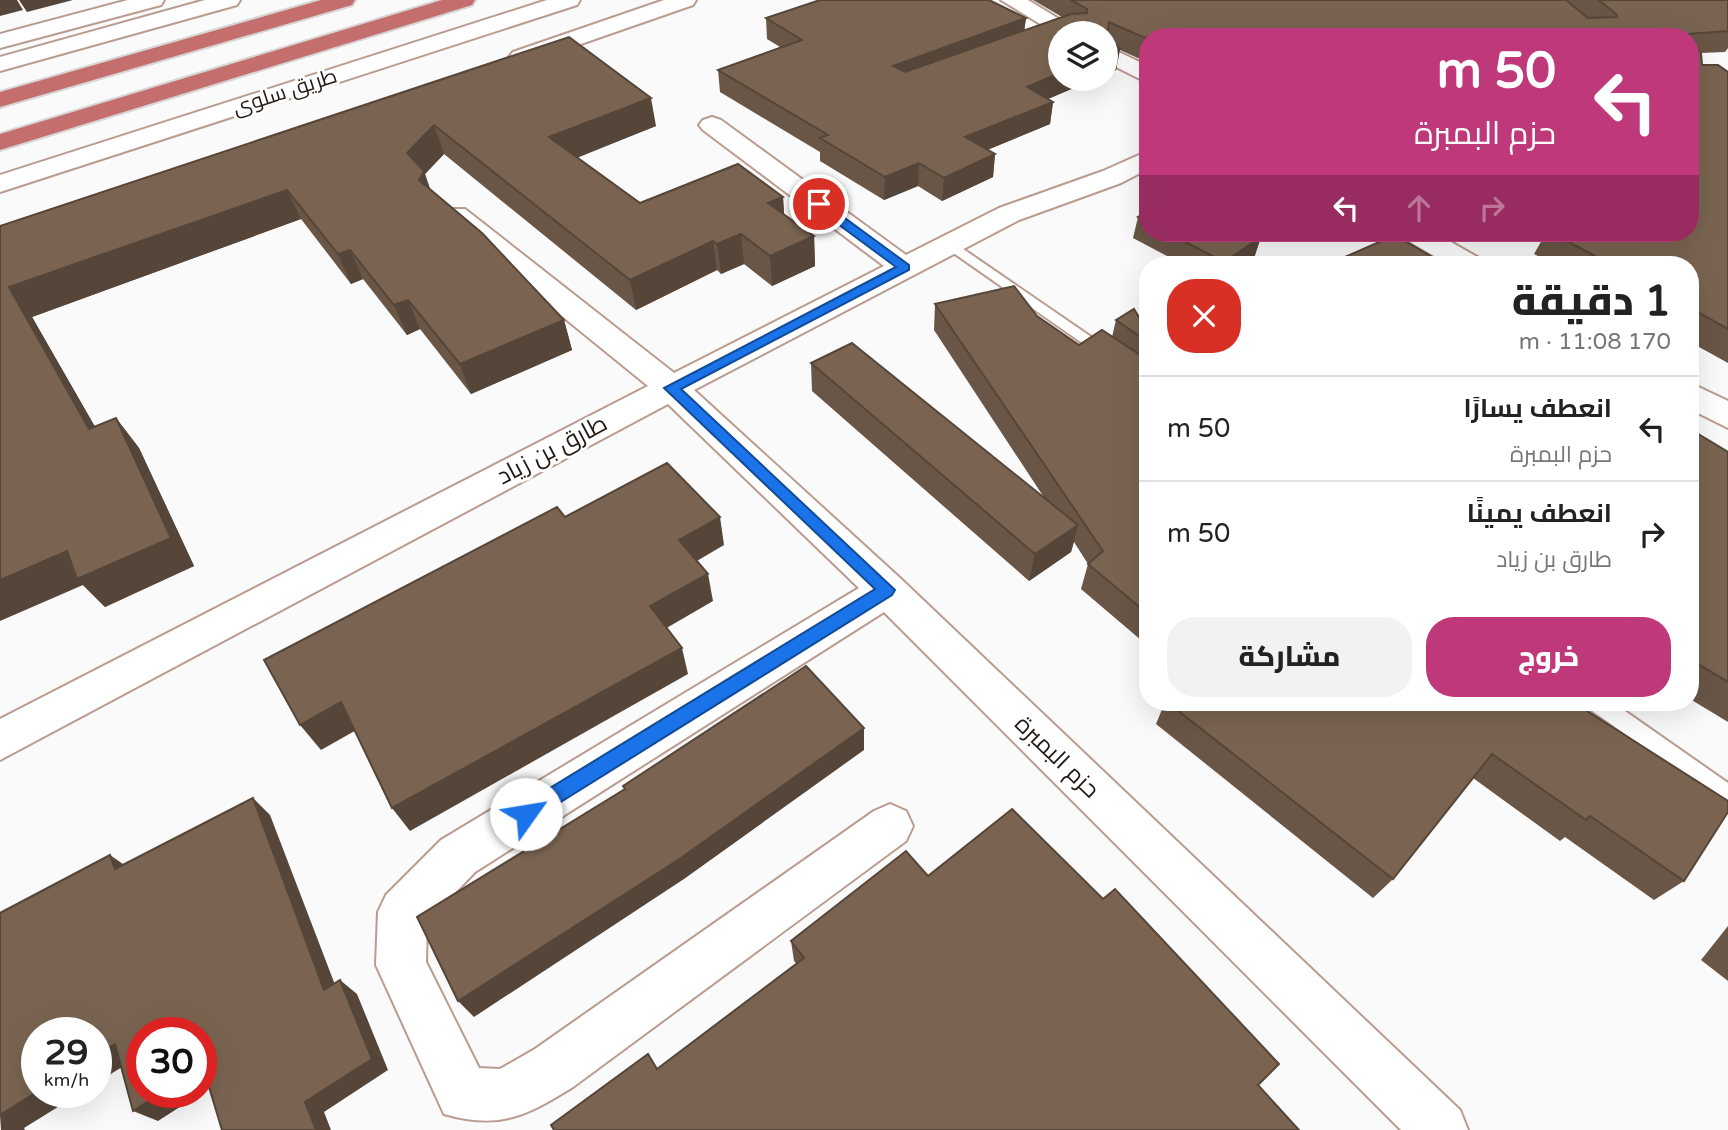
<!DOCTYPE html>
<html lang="ar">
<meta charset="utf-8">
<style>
body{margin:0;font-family:"Varela Round",Cairo,sans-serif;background:#f2f2f2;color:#222;direction:rtl;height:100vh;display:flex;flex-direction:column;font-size:26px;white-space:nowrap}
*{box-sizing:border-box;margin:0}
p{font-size:23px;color:#767676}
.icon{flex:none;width:38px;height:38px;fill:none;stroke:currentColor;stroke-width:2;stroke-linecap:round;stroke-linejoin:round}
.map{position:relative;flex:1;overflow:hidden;direction:ltr}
.details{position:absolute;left:1139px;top:256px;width:560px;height:455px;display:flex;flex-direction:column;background:#fff;border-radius:28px;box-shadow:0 7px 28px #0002;direction:rtl}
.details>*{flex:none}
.hud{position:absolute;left:1139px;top:28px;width:560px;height:214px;border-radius:28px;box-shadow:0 7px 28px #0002;direction:rtl;background:#bf3879;color:#fff;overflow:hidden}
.fabs{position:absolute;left:1048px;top:21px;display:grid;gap:14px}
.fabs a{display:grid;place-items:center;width:70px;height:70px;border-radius:50%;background:#fff;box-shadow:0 7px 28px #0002;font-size:35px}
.speed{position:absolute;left:21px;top:1017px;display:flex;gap:14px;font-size:35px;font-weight:700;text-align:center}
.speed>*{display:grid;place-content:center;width:91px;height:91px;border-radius:50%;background:#fff;box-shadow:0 7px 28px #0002;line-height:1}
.speed small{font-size:18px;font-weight:400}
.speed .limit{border:10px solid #d22;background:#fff;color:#111}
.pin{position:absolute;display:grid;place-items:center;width:60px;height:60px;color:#fff;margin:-30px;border:4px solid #fff;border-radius:50%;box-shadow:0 2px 7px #0007}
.me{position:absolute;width:77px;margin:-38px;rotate:58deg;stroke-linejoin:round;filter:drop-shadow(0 0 5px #0008)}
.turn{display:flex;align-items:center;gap:24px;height:147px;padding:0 28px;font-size:32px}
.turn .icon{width:91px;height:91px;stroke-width:2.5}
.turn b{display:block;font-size:49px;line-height:60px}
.lanes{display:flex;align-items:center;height:66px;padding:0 28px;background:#0003;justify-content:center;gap:35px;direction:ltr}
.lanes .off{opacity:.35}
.round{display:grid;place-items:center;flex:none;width:74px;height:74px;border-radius:28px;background:#f2f2f2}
.summary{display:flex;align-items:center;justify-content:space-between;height:119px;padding:0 28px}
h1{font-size:42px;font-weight:800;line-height:52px}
.cta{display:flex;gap:14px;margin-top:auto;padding:14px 28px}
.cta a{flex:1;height:80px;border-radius:28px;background:#bf3879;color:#fff;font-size:28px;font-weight:800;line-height:80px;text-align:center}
.cta a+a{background:#f2f2f2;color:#222}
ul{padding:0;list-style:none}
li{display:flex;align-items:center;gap:21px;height:105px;padding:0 28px;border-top:2px solid #e0e0e0}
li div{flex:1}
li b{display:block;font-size:26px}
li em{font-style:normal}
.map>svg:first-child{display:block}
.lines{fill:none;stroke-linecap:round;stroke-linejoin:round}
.lane-casing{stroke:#b99c8f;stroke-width:4}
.street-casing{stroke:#b99c8f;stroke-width:4}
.secondary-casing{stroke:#b99c8f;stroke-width:4}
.highway-casing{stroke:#d8d6d5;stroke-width:4}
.lane{fill:#fff;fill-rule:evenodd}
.street{fill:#fff;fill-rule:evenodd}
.secondary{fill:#fff;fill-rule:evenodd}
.highway{fill:#c46f6d;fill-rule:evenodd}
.wall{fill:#695646}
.shaded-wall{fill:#554639}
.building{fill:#7a6451;stroke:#554639;stroke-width:2}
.route{fill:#1a73e8;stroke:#114b97;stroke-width:2}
.labels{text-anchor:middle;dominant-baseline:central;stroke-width:6;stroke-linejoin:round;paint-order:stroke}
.far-street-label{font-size:21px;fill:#241914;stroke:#fff}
.street-label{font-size:24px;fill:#241914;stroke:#fff}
</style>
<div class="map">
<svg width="1728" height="1130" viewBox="0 0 1728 1130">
<rect width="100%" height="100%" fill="#fafafa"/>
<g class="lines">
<defs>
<g id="lane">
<polygon points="950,240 1148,376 1148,389 945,247 943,244"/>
<polygon points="1585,702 1612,702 1728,783 1728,806 1588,708"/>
</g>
<g id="street">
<polygon points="128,0 164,0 161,5 0,48 0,34"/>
<polygon points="664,0 696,0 693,5 529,62 513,62 509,57 513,52"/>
<polygon points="1001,0 1028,0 1082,33 1060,33 1060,36"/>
<polygon points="1106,46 1148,66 1148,83 1106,62"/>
<path d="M 712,117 L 721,120 L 906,255 L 999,208 L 1103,171 L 1148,151 L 1148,169 L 1121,183 L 1019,220 L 694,390 L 901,579 L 1460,1110 L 1468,1130 L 1401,1130 L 884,612 L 475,872 L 427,922 L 426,962 L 479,1068 L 500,1069 L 535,1049 L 874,811 L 890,804 L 906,811 L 913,826 L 906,841 L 573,1087 C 526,1116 500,1130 444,1114 L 376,965 L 378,912 L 386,895 L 441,840 L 859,588 L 668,404 L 0,760 L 0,719 L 648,386 L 445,221 L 441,215 L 445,209 L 465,209 L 674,373 L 884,266 L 703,130 L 699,125 L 703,120 Z"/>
<polygon points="1401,233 1435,233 1479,258 1484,264 1448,264 1405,239"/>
<polygon points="1690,383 1728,401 1728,428 1690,409"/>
</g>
<g id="secondary">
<polygon points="205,0 240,0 237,5 0,71 0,57"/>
<polygon points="547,0 580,0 577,5 0,192 0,175"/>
</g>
<g id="highway">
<polygon points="321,0 355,0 352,5 0,107 0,92"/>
<polygon points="442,0 475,0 472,5 0,150 0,134"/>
</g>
</defs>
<use href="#lane" class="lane-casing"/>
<use href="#street" class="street-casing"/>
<use href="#secondary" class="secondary-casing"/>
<use href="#highway" class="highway-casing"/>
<use href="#lane" class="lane"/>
<use href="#street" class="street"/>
<use href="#secondary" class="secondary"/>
<use href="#highway" class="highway"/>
</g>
<g class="wall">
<polygon points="1033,0 1728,0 1728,48 1725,52 1701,53 1702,65 1728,72 1728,363 1690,342 1690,264 1553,264 1534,254 1546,233 1690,233 1690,37 1148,37 1140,59 1120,50 1116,70 1048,99 1053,102 1050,124 987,150 995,154 993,177 942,201 918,186 884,200 820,161 820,152 720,92 718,70 780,47 767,39 766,18 1026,18 1024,31 1062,17"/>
<polygon points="569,37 656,126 577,157 640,203 783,197 784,215 814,236 815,266 772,286 744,264 721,274 717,270 636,310 444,154 425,174 430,190 564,320 572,350 471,394 420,329 407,335 363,279 351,284 301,219 32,317 95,427 116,418 139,448 194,566 105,607 83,585 0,226"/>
<polygon points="1148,211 1148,233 1254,233 1261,237 1254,258 1244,264 1182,264 1133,238 1138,217"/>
<polygon points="935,304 1037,316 1079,345 1112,337 1116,320 1148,332 1148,646 1081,589 1088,564 1074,542 1071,552 1029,581 812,391 811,363 1045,499 934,330"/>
<polygon points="1690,429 1728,452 1728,722 1690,699"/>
<polygon points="1165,702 1573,702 1684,881 1654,900 1565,837 1560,841 1473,778 1393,879 1373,898 1156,724"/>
<polygon points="928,876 1103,899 1279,1064 554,1130 648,1054 657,1069 797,964 794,961 791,941"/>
<polygon points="1728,926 1728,981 1701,960"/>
</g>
<g class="shaded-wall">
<polygon points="0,0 17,0 23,10 0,16"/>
<polygon points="19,0 73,0 27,12"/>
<polygon points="1026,18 1023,40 893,88 893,66"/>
<polygon points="1164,30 1162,37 1148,37 1148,56 1140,59 1145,38"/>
<polygon points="1120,48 1116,70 1106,74 1106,54"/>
<polygon points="1060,73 1060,79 1095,79 1024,109 1027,87"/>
<polygon points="651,98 656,126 557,166 549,137"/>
<polygon points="1053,102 1050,124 963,160 965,137"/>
<polygon points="434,125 444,154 425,174 434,200 430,209 407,153"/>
<polygon points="995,154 993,177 942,201 944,178"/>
<polygon points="919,163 918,186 884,200 885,177"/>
<polygon points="287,190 301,219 32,317 113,458 89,429 9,287"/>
<polygon points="783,197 785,227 768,203"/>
<polygon points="741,234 744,264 721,274 717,244"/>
<polygon points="814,236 815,266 772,286 770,256"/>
<polygon points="1261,237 1254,258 1244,264 1223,264 1224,262"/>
<polygon points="713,241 717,270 636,310 630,280"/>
<polygon points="350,250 363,279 351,284 338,254"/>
<polygon points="408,300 420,329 407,335 394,305"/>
<polygon points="564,320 572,350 471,394 460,364"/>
<polygon points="116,418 139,448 194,566 105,607 83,585 0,621 0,580"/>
<polygon points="720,517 724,545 685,568 679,540"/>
<polygon points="1078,525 1071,552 1029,581 1035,554"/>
<polygon points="708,574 713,601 658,633 650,606"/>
<polygon points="682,648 688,674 410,831 392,808"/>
<polygon points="341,702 360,728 321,750 300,725"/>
<polygon points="864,728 864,750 684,879 474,1017 458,1001"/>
<polygon points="253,798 270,815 342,1003 324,990"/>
<polygon points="110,855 133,871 115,869"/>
<polygon points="340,980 357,994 388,1070 324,1112 331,1130 316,1130 305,1102"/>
<polygon points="115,1044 140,1056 96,1083 96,1056"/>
<polygon points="203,1067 225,1078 158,1121 133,1111 163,1092 201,1092 201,1068"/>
<polygon points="37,1092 82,1092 24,1128 25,1130 1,1130 0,1115"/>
</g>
<g class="building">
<polygon points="820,0 989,0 1026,18 893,66 905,72 1071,14 1087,13 1087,9 1071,0 1566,0 1588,18 1617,17 1616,14 1599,0 1728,0 1728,31 1674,35 1677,37 1500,37 1496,34 1489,37 1180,37 1164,30 1145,38 1109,22 1107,40 1120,48 1106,54 1106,33 1060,33 1060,73 1027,87 1053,102 965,137 995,154 944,178 919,163 885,177 820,138 828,135 718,70 802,40 766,18"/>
<polygon points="569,37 651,98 549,137 640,203 738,164 783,197 768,203 814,236 770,256 741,234 717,244 713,241 630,280 434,125 407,153 424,171 419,180 482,233 564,320 460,364 408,300 394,305 350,250 338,254 287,190 9,287 89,429 116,418 171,538 77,579 67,551 0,580 0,226"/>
<polygon points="1690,46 1701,53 1702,65 1718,65 1728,72 1728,329 1690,308 1690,264 1610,264 1552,233 1690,233"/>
<polygon points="1148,211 1148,222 1138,217"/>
<polygon points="1168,233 1254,233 1261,237 1224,262"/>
<polygon points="1395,235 1444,264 1329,264"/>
<polygon points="1014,286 1037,316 1079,345 1102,330 1148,360 1148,614 1088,564 1103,551 935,304"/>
<polygon points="1134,309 1148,332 1148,342 1116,320"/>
<polygon points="852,343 1078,525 1035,554 811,363"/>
<polygon points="1690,429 1728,452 1728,682 1690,659"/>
<polygon points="667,463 720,517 679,540 708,574 650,606 682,648 392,808 341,702 300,725 264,660 557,507 565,517"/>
<polygon points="806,666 864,728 678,860 458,1001 417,917 625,789 623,786"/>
<polygon points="1167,702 1573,702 1728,801 1728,812 1684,881 1590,816 1586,820 1492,754 1393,879"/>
<polygon points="253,798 324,990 340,980 372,1059 305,1102 316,1130 222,1130 203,1067 201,1068 201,1032 142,1032 142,1092 163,1092 133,1111 115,1044 96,1056 96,1032 37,1032 37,1092 0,1115 0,913 110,855 115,869"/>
<polygon points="1012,809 1103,899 1115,889 1279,1064 1258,1085 1299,1130 554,1130 551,1125 648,1054 657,1069 804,958 791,941 906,851 928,876"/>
</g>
<polygon class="route" points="815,202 823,202 909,265 909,270 681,389 895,590 892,595 532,820 526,823 519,820 516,814 519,807 875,589 664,388 896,267 815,207"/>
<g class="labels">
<g class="far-street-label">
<text transform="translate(285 92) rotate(-18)">طريق سلوى</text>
</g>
<g class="street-label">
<text transform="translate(552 450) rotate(-28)">طارق بن زياد</text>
<text transform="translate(1057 757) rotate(44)">حزم البمبرة</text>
</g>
</g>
</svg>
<div class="fabs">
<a><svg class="icon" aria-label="layers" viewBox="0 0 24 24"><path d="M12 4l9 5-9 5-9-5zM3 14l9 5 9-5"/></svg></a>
</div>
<div class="speed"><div>29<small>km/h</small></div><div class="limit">30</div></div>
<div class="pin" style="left:819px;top:204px;background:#d93025"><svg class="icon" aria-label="arrive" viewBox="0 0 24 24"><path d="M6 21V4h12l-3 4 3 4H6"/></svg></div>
<svg class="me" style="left:526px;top:814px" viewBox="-20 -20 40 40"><circle r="19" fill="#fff"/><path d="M0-13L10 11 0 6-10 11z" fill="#1a73e8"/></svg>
<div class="hud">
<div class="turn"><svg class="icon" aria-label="left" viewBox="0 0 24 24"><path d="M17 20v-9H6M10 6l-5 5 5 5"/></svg><div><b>50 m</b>حزم البمبرة</div></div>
<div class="lanes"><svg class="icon" aria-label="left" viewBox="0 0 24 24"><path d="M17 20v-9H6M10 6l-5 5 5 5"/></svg><svg class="icon off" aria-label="ahead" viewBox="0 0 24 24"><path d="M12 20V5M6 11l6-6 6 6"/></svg><svg class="icon off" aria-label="right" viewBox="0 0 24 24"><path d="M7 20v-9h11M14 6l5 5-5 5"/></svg></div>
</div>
<section class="details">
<div class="summary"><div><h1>1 دقيقة</h1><p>170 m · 11:08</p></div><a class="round" style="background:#d93025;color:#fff"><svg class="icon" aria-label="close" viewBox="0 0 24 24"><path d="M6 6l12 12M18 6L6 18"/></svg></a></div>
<ul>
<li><svg class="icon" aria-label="left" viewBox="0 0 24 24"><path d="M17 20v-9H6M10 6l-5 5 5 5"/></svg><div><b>انعطف يسارًا</b><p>حزم البمبرة</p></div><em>50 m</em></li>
<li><svg class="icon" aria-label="right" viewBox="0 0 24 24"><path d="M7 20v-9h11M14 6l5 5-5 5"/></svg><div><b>انعطف يمينًا</b><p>طارق بن زياد</p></div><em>50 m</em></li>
</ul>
<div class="cta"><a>خروج</a><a>مشاركة</a></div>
</section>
</div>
